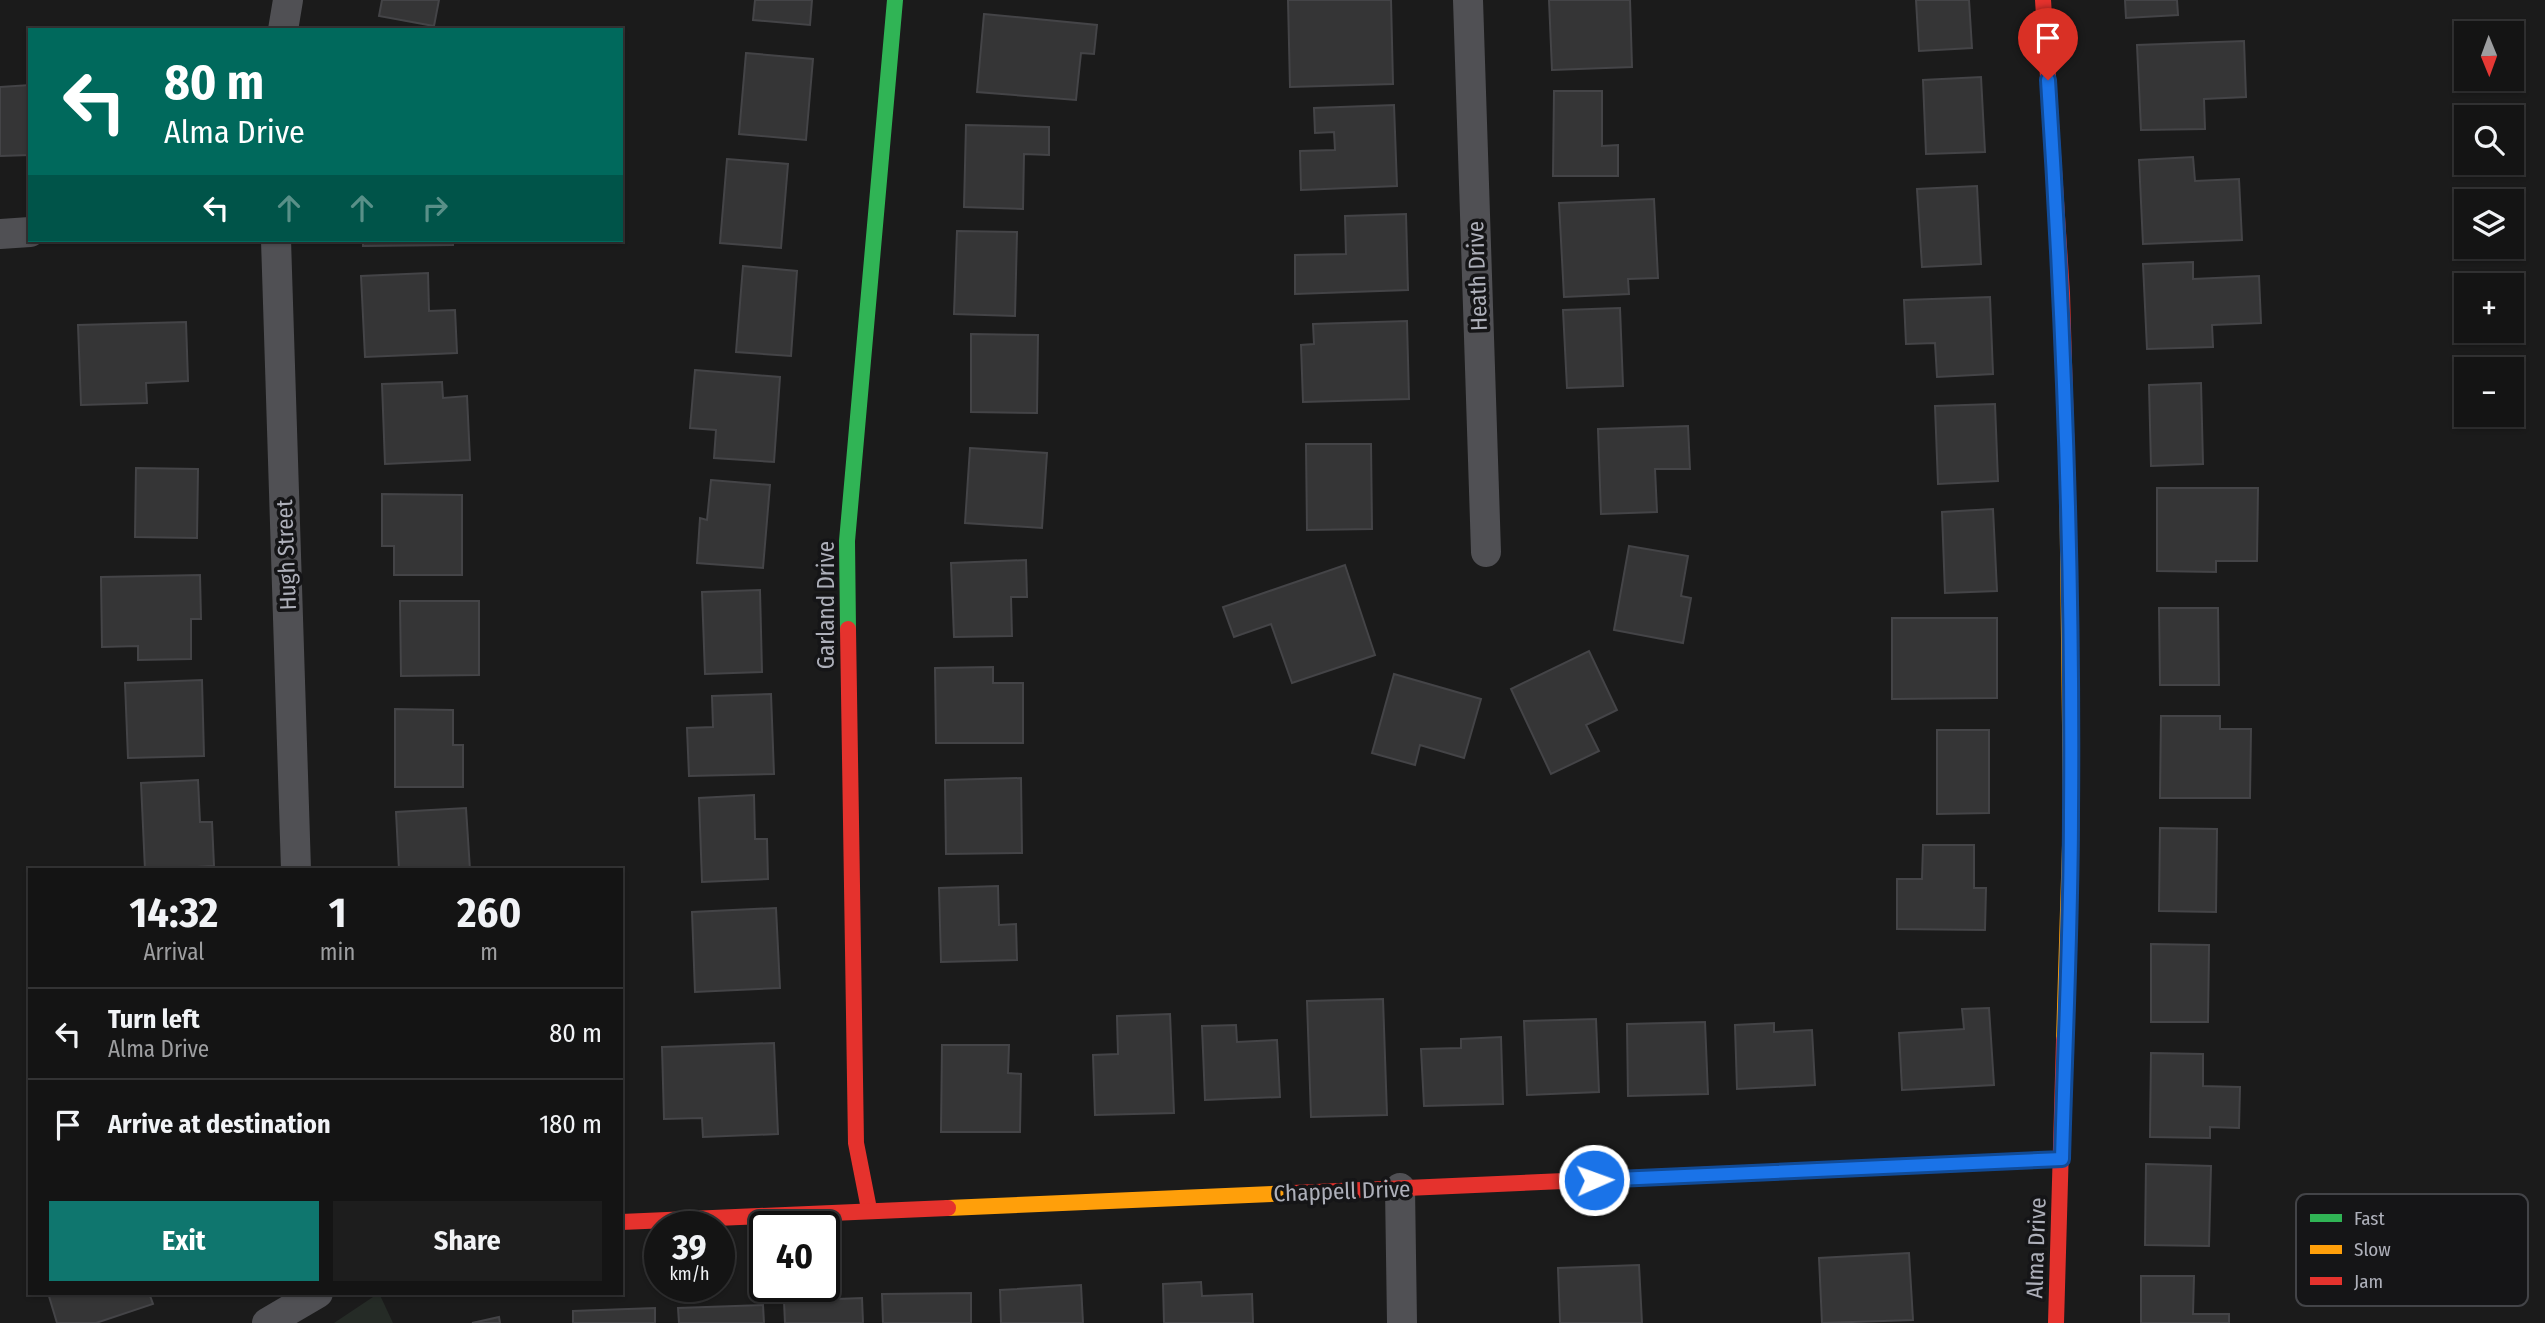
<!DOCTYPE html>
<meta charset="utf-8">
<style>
body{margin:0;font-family:"Fira Sans Condensed",sans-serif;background:#1d1d1d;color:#f1f3f6;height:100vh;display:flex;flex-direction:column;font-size:26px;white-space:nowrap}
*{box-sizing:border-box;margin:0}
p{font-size:23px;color:#9d9ea0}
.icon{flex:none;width:38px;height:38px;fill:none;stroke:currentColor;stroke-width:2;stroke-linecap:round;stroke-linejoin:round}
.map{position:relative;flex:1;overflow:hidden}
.drawer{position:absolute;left:28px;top:868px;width:595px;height:427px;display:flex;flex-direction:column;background:#141414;border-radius:0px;box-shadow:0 2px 5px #0004,0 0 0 2px #333334}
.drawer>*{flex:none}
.top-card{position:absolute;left:28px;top:28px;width:595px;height:214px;border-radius:0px;box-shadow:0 2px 5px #0004,0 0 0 2px #333334;background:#00695c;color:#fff;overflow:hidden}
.needle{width:46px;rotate:179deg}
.fabs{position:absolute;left:2454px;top:21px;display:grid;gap:14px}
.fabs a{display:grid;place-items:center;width:70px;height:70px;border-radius:0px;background:#141414;box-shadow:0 2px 5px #0004,0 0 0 2px #333334;font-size:35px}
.speed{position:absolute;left:644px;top:1211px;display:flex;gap:14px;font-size:35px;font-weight:700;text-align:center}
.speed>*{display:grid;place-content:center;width:91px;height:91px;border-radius:50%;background:#141414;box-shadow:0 2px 5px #0004,0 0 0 2px #333334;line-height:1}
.speed small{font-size:18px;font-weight:400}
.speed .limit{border:4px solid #111;border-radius:10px;background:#fff;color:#111}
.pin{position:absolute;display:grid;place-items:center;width:60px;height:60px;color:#fff;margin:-72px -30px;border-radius:50% 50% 50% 0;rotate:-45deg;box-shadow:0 0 7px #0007}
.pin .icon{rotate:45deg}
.me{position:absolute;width:77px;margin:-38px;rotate:88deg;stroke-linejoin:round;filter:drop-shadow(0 0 5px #0008)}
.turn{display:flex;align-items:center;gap:24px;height:147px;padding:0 21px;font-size:32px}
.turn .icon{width:91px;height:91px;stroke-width:2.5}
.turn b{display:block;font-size:49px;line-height:60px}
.lanes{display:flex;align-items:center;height:66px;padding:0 21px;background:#0003;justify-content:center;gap:35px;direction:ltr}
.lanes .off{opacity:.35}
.eta{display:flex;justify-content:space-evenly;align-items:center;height:119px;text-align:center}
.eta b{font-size:42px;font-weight:700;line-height:49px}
.cta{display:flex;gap:14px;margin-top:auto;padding:14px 21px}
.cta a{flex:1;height:80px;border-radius:0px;background:#0f766e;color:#fff;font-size:28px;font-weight:700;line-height:80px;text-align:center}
.cta a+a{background:#1d1d1d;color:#f1f3f6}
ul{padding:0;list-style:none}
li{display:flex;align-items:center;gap:21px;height:91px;padding:0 21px;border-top:2px solid #333334}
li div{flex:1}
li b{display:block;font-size:26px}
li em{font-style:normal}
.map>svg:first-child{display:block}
.green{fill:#252b26}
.building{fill:#353536;stroke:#444447;stroke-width:2}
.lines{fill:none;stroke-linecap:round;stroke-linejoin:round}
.street{stroke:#505054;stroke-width:30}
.fast{stroke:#30b455;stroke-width:16}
.slow{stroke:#ff9f0a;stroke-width:16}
.jam{stroke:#e5322d;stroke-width:16}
.route-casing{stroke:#114b97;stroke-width:18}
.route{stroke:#1a73e8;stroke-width:12}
.labels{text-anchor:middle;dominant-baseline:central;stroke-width:7;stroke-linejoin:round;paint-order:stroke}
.street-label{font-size:23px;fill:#aeb0ba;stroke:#151517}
.key{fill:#151517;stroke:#434448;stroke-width:2}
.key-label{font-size:19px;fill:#aeb0ba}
</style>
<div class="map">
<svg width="2545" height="1323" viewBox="0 0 2545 1323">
<rect width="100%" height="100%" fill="#1b1b1b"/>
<polygon class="green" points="379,1293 393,1323 334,1323"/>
<g class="building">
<polygon points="382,0 439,0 434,26 379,16"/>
<polygon points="755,0 812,0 810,25 753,20"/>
<polygon points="1288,0 1391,0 1393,84 1290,87"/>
<polygon points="1549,0 1630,0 1632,67 1552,70"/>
<polygon points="1916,0 1969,0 1972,48 1919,51"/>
<polygon points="2125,0 2177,0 2178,15 2126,18"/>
<polygon points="984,14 1097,25 1094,54 1081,53 1076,100 977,92"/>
<polygon points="2244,41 2246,97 2204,99 2205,129 2141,130 2137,45"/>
<polygon points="746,53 813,59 806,140 739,134"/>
<polygon points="1981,77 1985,152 1926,154 1923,80"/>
<polygon points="30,85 30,155 0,156 0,87"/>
<polygon points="1554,91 1602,91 1602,146 1618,145 1618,176 1553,176"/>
<polygon points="1394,105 1397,186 1301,190 1300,151 1335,150 1334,132 1315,133 1314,108"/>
<polygon points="966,125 1049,127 1049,155 1024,154 1023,209 964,207"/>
<polygon points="2193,157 2195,181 2239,179 2242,240 2143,244 2139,160"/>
<polygon points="727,159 788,164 781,248 720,243"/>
<polygon points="1977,186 1981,264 1922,267 1917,189"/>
<polygon points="1654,199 1658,278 1628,279 1629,294 1564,297 1559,203"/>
<polygon points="1406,214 1408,290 1295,294 1295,255 1346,254 1345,216"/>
<polygon points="957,231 1017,232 1015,316 954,314"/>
<polygon points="363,240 453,240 453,245 363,246"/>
<polygon points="2193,262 2193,279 2259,276 2261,323 2212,325 2213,347 2147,349 2143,264"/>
<polygon points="743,266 797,271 791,356 736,352"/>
<polygon points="428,273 429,311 455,310 457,353 365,357 361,276"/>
<polygon points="1990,297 1993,374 1937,377 1935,343 1906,344 1904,300"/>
<polygon points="1620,308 1623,386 1567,388 1563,310"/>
<polygon points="1407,321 1409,399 1303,402 1301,345 1314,344 1313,324"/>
<polygon points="186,322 188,381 146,383 147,403 81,405 78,325"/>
<polygon points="971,334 1038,335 1037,413 971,412"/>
<polygon points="695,370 780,377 774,462 714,458 716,430 690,428"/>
<polygon points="442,382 443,398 467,396 470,460 385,464 382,384"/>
<polygon points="2201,383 2203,464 2151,466 2149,385"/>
<polygon points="1995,404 1998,481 1938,484 1935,406"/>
<polygon points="1688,426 1690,469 1655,469 1657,512 1601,514 1598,429"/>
<polygon points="1306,444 1371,444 1372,529 1307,530"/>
<polygon points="970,448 1047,453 1042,528 965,523"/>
<polygon points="136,468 198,469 197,538 135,537"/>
<polygon points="711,480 770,485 763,568 697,563 700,518 707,520"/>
<polygon points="2157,488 2258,488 2257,561 2216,561 2216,572 2157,571"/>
<polygon points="382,494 462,495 462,575 394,575 394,546 382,546"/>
<polygon points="1993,509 1997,591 1945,593 1942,512"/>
<polygon points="1629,546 1688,556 1681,596 1691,598 1683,643 1614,630"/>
<polygon points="1026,560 1027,597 1011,597 1012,636 954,637 951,563"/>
<polygon points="1345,565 1375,655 1292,683 1271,624 1234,637 1223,607"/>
<polygon points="200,575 201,619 191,619 191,659 138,660 138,646 102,647 101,577"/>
<polygon points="760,590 762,672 705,674 702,592"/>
<polygon points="400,601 479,601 479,675 401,676"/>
<polygon points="2159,608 2218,608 2219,685 2160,685"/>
<polygon points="1892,618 1997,618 1997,698 1892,699"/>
<polygon points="1589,651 1617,710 1586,725 1599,751 1551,774 1511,689"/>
<polygon points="993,667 993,683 1023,683 1023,743 936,743 935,668"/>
<polygon points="1394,674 1481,699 1464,758 1420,745 1415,765 1372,753"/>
<polygon points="202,680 204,756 128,758 125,683"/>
<polygon points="771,694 774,774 689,776 687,728 713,727 712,696"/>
<polygon points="395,709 453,710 453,745 463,745 463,787 395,787"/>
<polygon points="2161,716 2220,716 2220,729 2251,729 2250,798 2160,798"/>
<polygon points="1937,730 1989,730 1989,813 1937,814"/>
<polygon points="1021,778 1022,853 946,854 945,780"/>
<polygon points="198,780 200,822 212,822 214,866 145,870 141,783"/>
<polygon points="754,795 755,839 767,839 768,879 702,882 699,798"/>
<polygon points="466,808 470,870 399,870 396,812"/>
<polygon points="2160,828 2217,829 2216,912 2159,911"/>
<polygon points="1923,845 1974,845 1974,888 1986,888 1985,930 1897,929 1897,879 1922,879"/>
<polygon points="998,886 999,925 1016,924 1017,960 941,962 939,888"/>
<polygon points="776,908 780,988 695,992 692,912"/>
<polygon points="2151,944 2209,945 2208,1022 2151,1022"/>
<polygon points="1383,999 1387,1115 1311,1117 1307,1001"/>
<polygon points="1989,1008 1994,1085 1902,1090 1899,1033 1964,1029 1962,1009"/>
<polygon points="1170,1014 1174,1113 1095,1115 1093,1055 1118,1054 1117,1016"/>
<polygon points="1596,1019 1599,1092 1527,1095 1524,1021"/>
<polygon points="1705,1022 1708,1094 1628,1096 1627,1024"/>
<polygon points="1774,1023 1774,1032 1812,1030 1815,1085 1737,1089 1735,1025"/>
<polygon points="1236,1025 1237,1042 1277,1040 1280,1097 1205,1100 1202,1026"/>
<polygon points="1501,1037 1503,1104 1424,1106 1421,1049 1461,1048 1461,1039"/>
<polygon points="774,1043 778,1134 703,1137 702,1118 664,1119 662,1047"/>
<polygon points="942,1045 1009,1045 1008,1073 1021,1074 1020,1132 941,1132"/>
<polygon points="2151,1053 2203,1054 2203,1086 2240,1087 2239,1128 2210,1127 2210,1138 2150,1137"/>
<polygon points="2146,1164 2211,1166 2209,1246 2145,1245"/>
<polygon points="1909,1253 1913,1320 1822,1323 1819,1258"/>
<polygon points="1639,1265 1642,1323 1560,1323 1558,1268"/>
<polygon points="2141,1276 2194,1276 2193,1314 2229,1314 2229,1323 2141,1323"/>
<polygon points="1201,1282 1202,1296 1252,1294 1253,1323 1164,1323 1163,1284"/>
<polygon points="1081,1285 1083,1323 1001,1323 1000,1290"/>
<polygon points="48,1293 149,1293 153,1304 96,1323 57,1323"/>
<polygon points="971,1293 971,1323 883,1323 882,1294"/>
<polygon points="862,1298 863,1323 785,1323 784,1301"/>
<polygon points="763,1305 764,1323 679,1323 678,1308"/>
<polygon points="655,1308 655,1323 573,1323 573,1311"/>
<polygon points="499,1317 500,1323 472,1323"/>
</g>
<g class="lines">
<g class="street">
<polyline points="1468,0 1486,552"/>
<polyline points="283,30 288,0"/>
<polyline points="0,234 30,232"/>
<polyline points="276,240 296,870"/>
<polyline points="1400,1188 1402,1323"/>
<polyline points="267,1323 318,1293"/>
</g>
<polyline class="fast" points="848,629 847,541 895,0"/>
<g class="slow">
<polyline points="2064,1040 2071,813 2067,466"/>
<polyline points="1862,1168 2062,1159"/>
<polyline points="948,1208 1293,1193"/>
</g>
<g class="jam">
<polyline points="2043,0 2062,293 2067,466"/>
<polyline points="848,629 856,1143 869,1209"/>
<polyline points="1293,1193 1862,1168"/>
<polyline points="621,1222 948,1208"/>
<polyline points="2056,1323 2064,1040"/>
</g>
</g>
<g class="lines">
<defs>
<path id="route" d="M 1594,1180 L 2062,1159 C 2065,1044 2071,928 2071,812 C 2073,568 2064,324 2048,80"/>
</defs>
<use href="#route" class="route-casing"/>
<use href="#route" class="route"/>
</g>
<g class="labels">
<g class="street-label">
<text transform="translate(1477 276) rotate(-92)">Heath Drive</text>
<text transform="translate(286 555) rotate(-92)">Hugh Street</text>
<text transform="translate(826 605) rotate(-90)">Garland Drive</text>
<text transform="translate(1342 1191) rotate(-2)">Chappell Drive</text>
<text transform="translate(2036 1248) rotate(-88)">Alma Drive</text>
</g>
</g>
<rect x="2296" y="1194" width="232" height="112" rx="10" class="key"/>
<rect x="2310" y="1214" width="32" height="8" fill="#30b455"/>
<rect x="2310" y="1245" width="32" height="9" fill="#ff9f0a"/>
<rect x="2310" y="1277" width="32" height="8" fill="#e5322d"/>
<g class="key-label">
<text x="2354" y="1225">Fast</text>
<text x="2354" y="1256">Slow</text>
<text x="2354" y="1288">Jam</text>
</g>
</svg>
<div class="fabs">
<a><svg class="needle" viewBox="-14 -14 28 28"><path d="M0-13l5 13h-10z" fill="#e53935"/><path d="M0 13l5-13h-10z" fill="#9d9ea0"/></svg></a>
<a><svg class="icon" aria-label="search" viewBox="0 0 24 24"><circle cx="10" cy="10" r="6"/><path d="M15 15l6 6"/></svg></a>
<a><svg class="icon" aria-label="layers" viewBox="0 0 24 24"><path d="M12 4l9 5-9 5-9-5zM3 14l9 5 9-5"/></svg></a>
<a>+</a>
<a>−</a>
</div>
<div class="speed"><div>39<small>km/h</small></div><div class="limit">40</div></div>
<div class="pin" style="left:2048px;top:80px;background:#d93025"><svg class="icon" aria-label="arrive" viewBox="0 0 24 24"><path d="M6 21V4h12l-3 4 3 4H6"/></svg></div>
<svg class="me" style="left:1594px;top:1180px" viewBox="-20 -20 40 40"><circle r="17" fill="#1a73e8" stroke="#fff" stroke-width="3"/><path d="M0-11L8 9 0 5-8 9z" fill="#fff"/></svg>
<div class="top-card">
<div class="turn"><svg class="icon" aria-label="left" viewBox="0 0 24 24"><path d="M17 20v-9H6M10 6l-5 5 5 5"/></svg><div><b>80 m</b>Alma Drive</div></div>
<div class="lanes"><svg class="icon" aria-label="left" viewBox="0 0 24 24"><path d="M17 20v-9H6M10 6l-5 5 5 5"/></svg><svg class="icon off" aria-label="ahead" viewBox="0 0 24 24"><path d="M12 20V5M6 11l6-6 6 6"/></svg><svg class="icon off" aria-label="ahead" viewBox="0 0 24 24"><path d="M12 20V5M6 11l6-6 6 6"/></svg><svg class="icon off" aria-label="right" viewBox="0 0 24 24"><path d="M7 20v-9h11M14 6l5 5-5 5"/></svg></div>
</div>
<section class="drawer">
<div class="eta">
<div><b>14:32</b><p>Arrival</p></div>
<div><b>1</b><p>min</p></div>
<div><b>260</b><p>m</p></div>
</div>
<ul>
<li><svg class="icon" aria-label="left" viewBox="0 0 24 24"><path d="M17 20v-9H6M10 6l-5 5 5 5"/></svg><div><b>Turn left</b><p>Alma Drive</p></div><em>80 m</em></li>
<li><svg class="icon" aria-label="arrive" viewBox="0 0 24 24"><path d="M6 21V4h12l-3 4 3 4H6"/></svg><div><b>Arrive at destination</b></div><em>180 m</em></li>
</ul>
<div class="cta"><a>Exit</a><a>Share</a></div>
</section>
</div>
